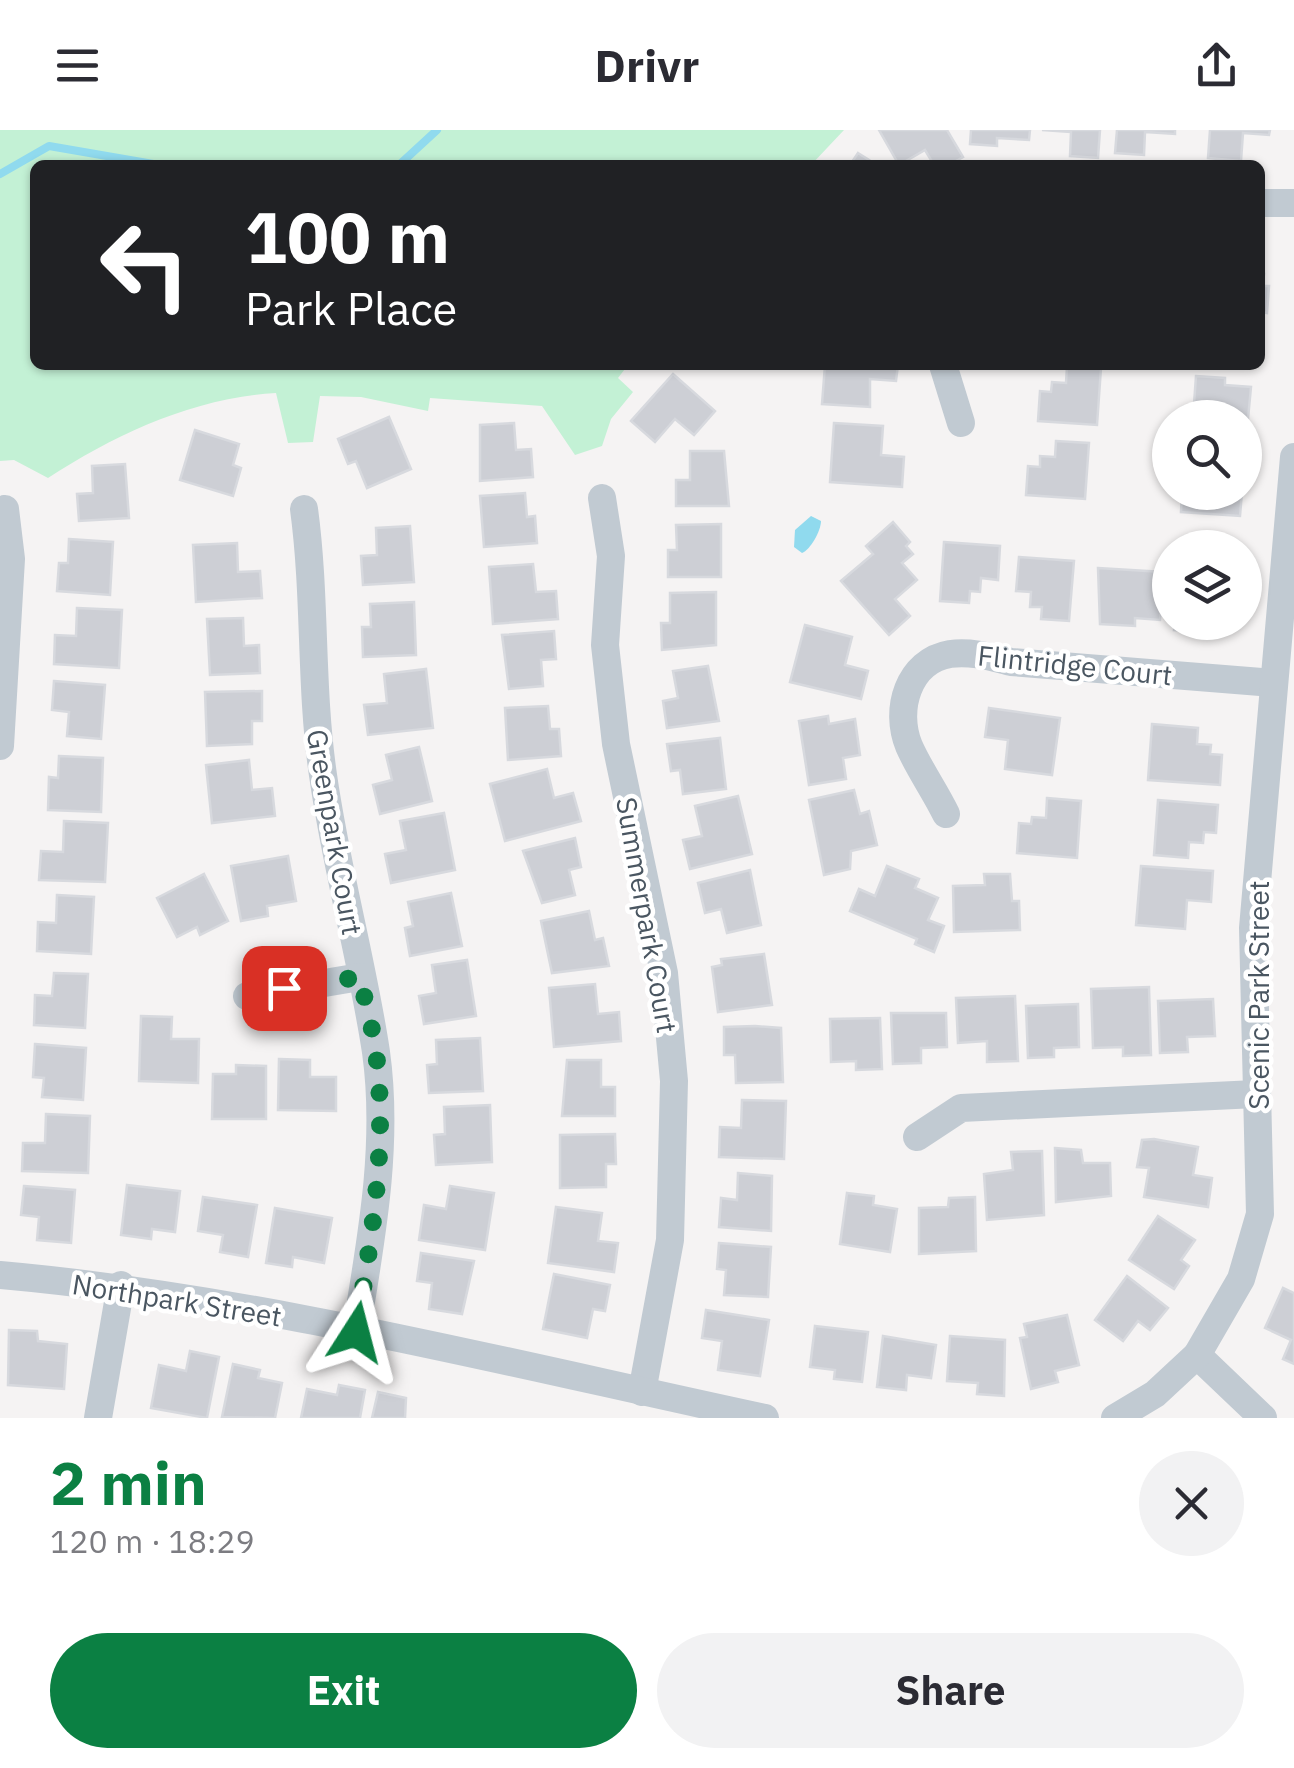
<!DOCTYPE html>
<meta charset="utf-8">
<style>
body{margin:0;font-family:"IBM Plex Sans",sans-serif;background:#f2f2f3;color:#2b2b33;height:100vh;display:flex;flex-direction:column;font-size:38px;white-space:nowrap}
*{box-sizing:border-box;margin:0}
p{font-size:32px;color:#7c7c81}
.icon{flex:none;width:55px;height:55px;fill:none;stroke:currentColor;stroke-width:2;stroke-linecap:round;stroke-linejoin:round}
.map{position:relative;height:1288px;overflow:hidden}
.drawer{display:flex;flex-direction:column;background:#fff;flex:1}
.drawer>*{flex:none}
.banner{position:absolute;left:30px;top:30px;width:1235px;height:210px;border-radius:15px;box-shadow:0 2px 8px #0004;background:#202124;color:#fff;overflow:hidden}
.buttons{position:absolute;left:1152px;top:270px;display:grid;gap:20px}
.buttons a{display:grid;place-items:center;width:110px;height:110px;border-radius:50%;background:#fff;box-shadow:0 2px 8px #0004;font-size:50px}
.pin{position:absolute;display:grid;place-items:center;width:85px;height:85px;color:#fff;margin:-42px;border-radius:20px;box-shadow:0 5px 15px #0006}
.me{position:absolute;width:110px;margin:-55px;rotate:9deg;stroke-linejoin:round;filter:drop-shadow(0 0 8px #0008)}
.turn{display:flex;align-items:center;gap:35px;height:210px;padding:0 50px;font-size:45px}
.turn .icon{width:130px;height:130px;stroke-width:2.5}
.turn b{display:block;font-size:70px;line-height:85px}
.round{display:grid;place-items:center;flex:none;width:105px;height:105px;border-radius:52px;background:#f2f2f3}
.headline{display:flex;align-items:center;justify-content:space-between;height:170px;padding:0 50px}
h1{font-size:60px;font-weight:700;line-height:75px;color:#0b8043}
.primary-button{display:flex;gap:20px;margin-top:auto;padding:20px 50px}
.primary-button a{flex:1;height:115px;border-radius:60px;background:#0b8043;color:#fff;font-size:40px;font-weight:700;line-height:115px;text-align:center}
.primary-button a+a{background:#f2f2f3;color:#2b2b33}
header{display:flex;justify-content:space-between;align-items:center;height:130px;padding:0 50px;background:#fff;font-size:45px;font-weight:700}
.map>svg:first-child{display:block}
.green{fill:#c3f1d5}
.water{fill:#90daee}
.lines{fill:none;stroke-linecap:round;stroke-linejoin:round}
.stream{stroke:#90daee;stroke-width:8}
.building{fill:#cdcfd5;stroke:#d7d9de;stroke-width:2.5}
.street{stroke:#c1cad2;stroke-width:28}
.route{stroke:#0b8043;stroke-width:18;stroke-dasharray:0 32.4}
.labels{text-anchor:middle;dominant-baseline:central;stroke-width:9;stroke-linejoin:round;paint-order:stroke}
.street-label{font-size:28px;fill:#4a5661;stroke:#fff}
</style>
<header><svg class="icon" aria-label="menu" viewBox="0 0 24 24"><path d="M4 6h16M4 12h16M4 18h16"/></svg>Drivr<svg class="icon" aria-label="share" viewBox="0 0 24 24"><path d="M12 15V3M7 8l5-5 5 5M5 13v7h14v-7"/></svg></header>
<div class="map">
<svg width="1294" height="1288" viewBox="0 0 1294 1288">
<rect width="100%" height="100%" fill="#f5f3f3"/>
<path class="green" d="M 0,0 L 844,0 L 811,35 L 35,35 L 35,235 L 628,235 L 618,248 L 633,262 L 611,289 L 602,316 L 575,325 L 542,276 L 430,268 L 428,281 L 361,267 L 320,266 L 313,312 L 288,313 L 276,263 C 193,268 116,304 48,348 L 14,330 L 0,331 Z"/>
<path class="water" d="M 811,386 L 821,391 C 821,401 810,420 802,423 L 794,417 L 795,400 Z"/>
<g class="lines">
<g class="stream">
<polyline points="399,35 437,0"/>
<polyline points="0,44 49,16 159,35"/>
</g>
</g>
<g class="building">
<polygon points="879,0 947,0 963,27 949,35 934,35 925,20 899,35"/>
<polygon points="971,0 1030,0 1029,10 997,8 997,16 970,14"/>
<polygon points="1042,0 1100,0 1098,28 1070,26 1071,2"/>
<polygon points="1117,0 1175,0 1175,4 1145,2 1144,25 1115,23"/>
<polygon points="1270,0 1269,5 1243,3 1241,31 1208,28 1210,0"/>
<polygon points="858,23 877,35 850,35"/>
<polygon points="1260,144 1264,144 1263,156 1269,156 1267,183 1260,182"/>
<polygon points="825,235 898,235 896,251 870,249 870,277 822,274"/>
<polygon points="1067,236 1101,238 1097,295 1038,291 1040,261 1051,262 1052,252 1066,253"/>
<polygon points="673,244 715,281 694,305 675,289 655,312 631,291"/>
<polygon points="1196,246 1225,248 1225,255 1251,257 1248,289 1193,288"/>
<polygon points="389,287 411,339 367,358 356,331 348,334 338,309"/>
<polygon points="514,293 516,320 531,319 533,347 480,351 480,295"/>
<polygon points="834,293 883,296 881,325 904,327 902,357 830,352"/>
<polygon points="195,300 239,314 233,335 241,338 233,366 180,350"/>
<polygon points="1056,311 1089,313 1085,369 1026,365 1028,336 1040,337 1040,326 1055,327"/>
<polygon points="690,321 724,321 729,376 676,376 676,350 690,350"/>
<polygon points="125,334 129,388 79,391 77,364 93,363 92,336"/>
<polygon points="1182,362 1242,362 1240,386 1181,382"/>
<polygon points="525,363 527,387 535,386 537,413 484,417 480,366"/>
<polygon points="893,392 910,412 906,416 913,424 902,433 917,450 895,469 910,486 889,505 841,451 873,424 866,416"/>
<polygon points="721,394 721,447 668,447 668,420 677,420 676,395"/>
<polygon points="410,396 414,452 363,455 361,426 377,425 376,398"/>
<polygon points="69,409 113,412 110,465 57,461 59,433 68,433"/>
<polygon points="944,412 1000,416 998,450 981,448 980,462 970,461 969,473 940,471"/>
<polygon points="237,413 238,442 260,441 262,468 196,472 193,415"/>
<polygon points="1019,427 1074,431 1069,491 1041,489 1042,477 1030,477 1031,462 1016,461"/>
<polygon points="533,434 536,462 556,461 558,489 493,494 489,437"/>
<polygon points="1098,438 1163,442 1160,490 1135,488 1135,496 1100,494"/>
<polygon points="716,462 716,515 662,520 661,493 670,493 670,463"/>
<polygon points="414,472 416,525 363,527 362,497 371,497 370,474"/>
<polygon points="77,478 122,480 119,538 54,534 55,505 76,506"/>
<polygon points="243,488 244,516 259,515 260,543 210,545 207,489"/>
<polygon points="1175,492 1204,492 1203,502 1174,500"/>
<polygon points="805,495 852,507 845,535 868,541 861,569 790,552"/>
<polygon points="554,501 556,529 541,530 543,556 509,559 502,505"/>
<polygon points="708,536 719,591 667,598 663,571 678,568 673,541"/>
<polygon points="426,539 433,598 368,605 364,575 387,573 384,544"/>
<polygon points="54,551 105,555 101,609 67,606 69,582 52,580"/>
<polygon points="262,561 262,591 252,591 252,614 207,616 205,562"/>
<polygon points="548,576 550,599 559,599 561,626 508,630 505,578"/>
<polygon points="989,578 1060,588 1052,645 1005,639 1008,610 985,607"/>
<polygon points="828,586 829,594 855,589 860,625 843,628 846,649 809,655 799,591"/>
<polygon points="1152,594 1198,598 1197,614 1211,615 1210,624 1222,625 1220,655 1148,650"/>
<polygon points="720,608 726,659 683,664 680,640 671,641 667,614"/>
<polygon points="419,617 432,671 380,684 373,655 392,650 386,625"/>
<polygon points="59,626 103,628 101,682 48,680 49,647 58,648"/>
<polygon points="249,630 252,660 272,658 275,686 212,693 206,635"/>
<polygon points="547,639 554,668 573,663 581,691 505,711 490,654"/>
<polygon points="854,660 860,684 869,681 877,715 851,721 850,739 824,745 809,670"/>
<polygon points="738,666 752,724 690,739 683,710 702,706 695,676"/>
<polygon points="1047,668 1081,671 1077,728 1017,723 1019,693 1031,694 1032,687 1046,688"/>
<polygon points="1158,670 1218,675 1216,703 1204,702 1203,713 1189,712 1188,728 1154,725"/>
<polygon points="444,683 455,740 391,753 385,724 406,720 400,691"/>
<polygon points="64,691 108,693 105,752 39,750 41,721 63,722"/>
<polygon points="575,708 581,737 569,740 575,765 542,773 523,721"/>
<polygon points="288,726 296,771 267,776 268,786 241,791 231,736"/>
<polygon points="887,736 919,749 915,758 938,768 928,790 944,796 934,822 915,814 917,809 850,781 859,759 875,766"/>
<polygon points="1141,736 1213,741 1211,772 1187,770 1185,799 1136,795"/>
<polygon points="750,740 761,795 727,803 721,779 705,783 698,753"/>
<polygon points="204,744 228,791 200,805 197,797 177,807 157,768"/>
<polygon points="984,744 1010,744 1012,771 1019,771 1020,800 954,802 953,756 985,755"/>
<polygon points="451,763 462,816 410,826 405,798 413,796 408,772"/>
<polygon points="57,765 94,767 91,824 37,821 38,792 56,793"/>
<polygon points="589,781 595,810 603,808 609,836 552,843 541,791"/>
<polygon points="764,824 772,875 718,882 712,837 722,835 721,829"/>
<polygon points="467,830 476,886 424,894 419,866 436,863 432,835"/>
<polygon points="54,843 88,844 85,898 34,895 35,865 52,866"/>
<polygon points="595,854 598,884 619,882 621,911 554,917 549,858"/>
<polygon points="1149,857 1151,925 1123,926 1123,917 1093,918 1091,859"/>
<polygon points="1015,866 1018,931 987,932 987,911 958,913 956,868"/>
<polygon points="1213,869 1215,906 1187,907 1188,922 1160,923 1158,871"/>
<polygon points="1078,874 1079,917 1054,918 1054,927 1028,928 1026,876"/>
<polygon points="891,883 946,883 947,917 921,918 921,933 893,934"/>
<polygon points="141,886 172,887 171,909 199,909 198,953 139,951"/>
<polygon points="880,888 882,939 856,940 856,931 831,932 830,889"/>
<polygon points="755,896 781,898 783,952 736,953 735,925 724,925 724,897"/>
<polygon points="480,908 483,961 429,963 427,935 437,934 436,910"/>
<polygon points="35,914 86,918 83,970 42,967 44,948 33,947"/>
<polygon points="279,929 310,930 310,947 336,947 336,981 278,980"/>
<polygon points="567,930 601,930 601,957 615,957 615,986 562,986"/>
<polygon points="236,935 266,936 266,989 212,989 213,944 236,944"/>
<polygon points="742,970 786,971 784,1029 719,1027 720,997 741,998"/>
<polygon points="490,975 492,1032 436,1035 434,1005 445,1004 444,977"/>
<polygon points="46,984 90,986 88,1043 22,1041 23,1013 45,1013"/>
<polygon points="615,1004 616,1034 606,1034 606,1057 560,1058 560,1005"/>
<polygon points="1154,1009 1198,1017 1193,1045 1212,1048 1208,1077 1144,1067 1149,1038 1137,1037 1142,1010"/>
<polygon points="1055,1018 1081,1020 1083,1033 1110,1033 1111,1066 1056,1072"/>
<polygon points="1042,1021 1044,1085 987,1090 984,1044 1013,1040 1011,1022"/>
<polygon points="738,1043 772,1046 771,1101 719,1097 721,1068 737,1070"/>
<polygon points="127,1055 180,1061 175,1102 152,1099 151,1109 121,1105"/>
<polygon points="24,1056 75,1060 71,1113 37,1110 39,1087 21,1085"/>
<polygon points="450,1056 494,1063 485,1120 419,1110 424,1075 446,1079"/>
<polygon points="847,1063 874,1066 873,1075 897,1079 890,1122 840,1114"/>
<polygon points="203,1067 257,1075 248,1127 220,1122 223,1105 198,1101"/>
<polygon points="975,1067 976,1121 919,1124 919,1078 948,1077 949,1068"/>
<polygon points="556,1077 602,1083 598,1111 618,1113 614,1142 548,1133"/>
<polygon points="275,1078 332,1088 324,1133 293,1127 292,1137 266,1133"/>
<polygon points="1158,1086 1195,1110 1181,1130 1189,1136 1174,1159 1129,1130"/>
<polygon points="719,1113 771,1117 768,1167 724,1165 726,1140 717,1139"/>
<polygon points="421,1123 474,1131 462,1184 429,1179 432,1153 417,1151"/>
<polygon points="554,1144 610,1155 605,1181 593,1179 587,1208 543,1199"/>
<polygon points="1127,1146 1168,1178 1150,1200 1138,1191 1123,1211 1095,1190"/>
<polygon points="1283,1158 1294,1163 1294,1234 1283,1229 1291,1210 1265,1198"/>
<polygon points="706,1180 769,1190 760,1246 718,1240 722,1211 702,1208"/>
<polygon points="1067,1185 1079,1235 1055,1241 1058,1252 1031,1259 1020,1208 1027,1207 1024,1194"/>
<polygon points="815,1196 868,1202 862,1252 834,1249 835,1240 810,1237"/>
<polygon points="9,1200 37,1201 38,1211 67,1214 64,1259 8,1255"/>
<polygon points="883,1206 936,1215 931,1248 907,1245 906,1260 877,1257"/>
<polygon points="950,1206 1005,1210 1004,1266 977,1264 978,1253 947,1251"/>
<polygon points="190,1221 219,1227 207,1288 151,1278 159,1235 186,1241"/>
<polygon points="233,1234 260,1240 258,1248 282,1253 275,1288 222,1287"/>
<polygon points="339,1255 365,1260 360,1288 301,1288 307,1259 337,1265"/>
<polygon points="378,1262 406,1268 405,1288 372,1288"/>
</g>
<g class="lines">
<g class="street">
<polyline points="1260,73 1294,73"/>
<polyline points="943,235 961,293"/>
<polyline points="602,368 611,426 605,515 616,614 664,843 674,951 670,1110 642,1262"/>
<path d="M 304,379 C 316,468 310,557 323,645 C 336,738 362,829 376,922 C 389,1015 371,1110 356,1202"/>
<polyline points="0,616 11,429 5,379"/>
<path d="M 946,684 C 935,661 919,639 909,616 C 894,580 908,531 950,524 C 971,521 991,527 1011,532 L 1274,553"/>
<polyline points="247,866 360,847"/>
<polyline points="917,1007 961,978 1256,964"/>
<path d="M 0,1145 C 258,1168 512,1234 765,1288"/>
<polyline points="1197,1225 1263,1288"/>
<polyline points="98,1288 121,1155"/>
<polyline points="1115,1288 1155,1264 1197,1225 1241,1149 1260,1084 1253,798 1294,327"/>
</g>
</g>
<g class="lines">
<path class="route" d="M 284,858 L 360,847 C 365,872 373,898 376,923 C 388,1016 371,1110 356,1202"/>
</g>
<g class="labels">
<g class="street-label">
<text transform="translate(1075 535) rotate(6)">Flintridge Court</text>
<text transform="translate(335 702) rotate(80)">Greenpark Court</text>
<text transform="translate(647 785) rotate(80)">Summerpark Court</text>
<text transform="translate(1258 865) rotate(-90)">Scenic Park Street</text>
<text transform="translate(177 1170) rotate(9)">Northpark Street</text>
</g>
</g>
</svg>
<div class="buttons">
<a><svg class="icon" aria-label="search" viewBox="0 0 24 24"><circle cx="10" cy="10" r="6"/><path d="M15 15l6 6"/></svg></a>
<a><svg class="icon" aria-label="layers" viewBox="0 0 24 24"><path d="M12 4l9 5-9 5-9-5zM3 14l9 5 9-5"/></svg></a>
</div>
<div class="pin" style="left:284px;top:858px;background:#d93025"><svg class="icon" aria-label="arrive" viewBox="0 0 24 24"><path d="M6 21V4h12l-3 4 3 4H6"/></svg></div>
<svg class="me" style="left:356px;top:1202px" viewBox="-20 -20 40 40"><path d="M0-17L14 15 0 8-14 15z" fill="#0b8043" stroke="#fff" stroke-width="4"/></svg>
<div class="banner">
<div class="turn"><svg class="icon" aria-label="left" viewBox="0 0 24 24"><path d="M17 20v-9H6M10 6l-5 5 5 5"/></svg><div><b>100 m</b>Park Place</div></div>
</div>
</div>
<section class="drawer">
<div class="headline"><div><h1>2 min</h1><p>120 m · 18:29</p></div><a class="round"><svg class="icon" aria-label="close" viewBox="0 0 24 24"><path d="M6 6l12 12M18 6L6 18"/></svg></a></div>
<div class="primary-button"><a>Exit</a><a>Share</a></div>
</section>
